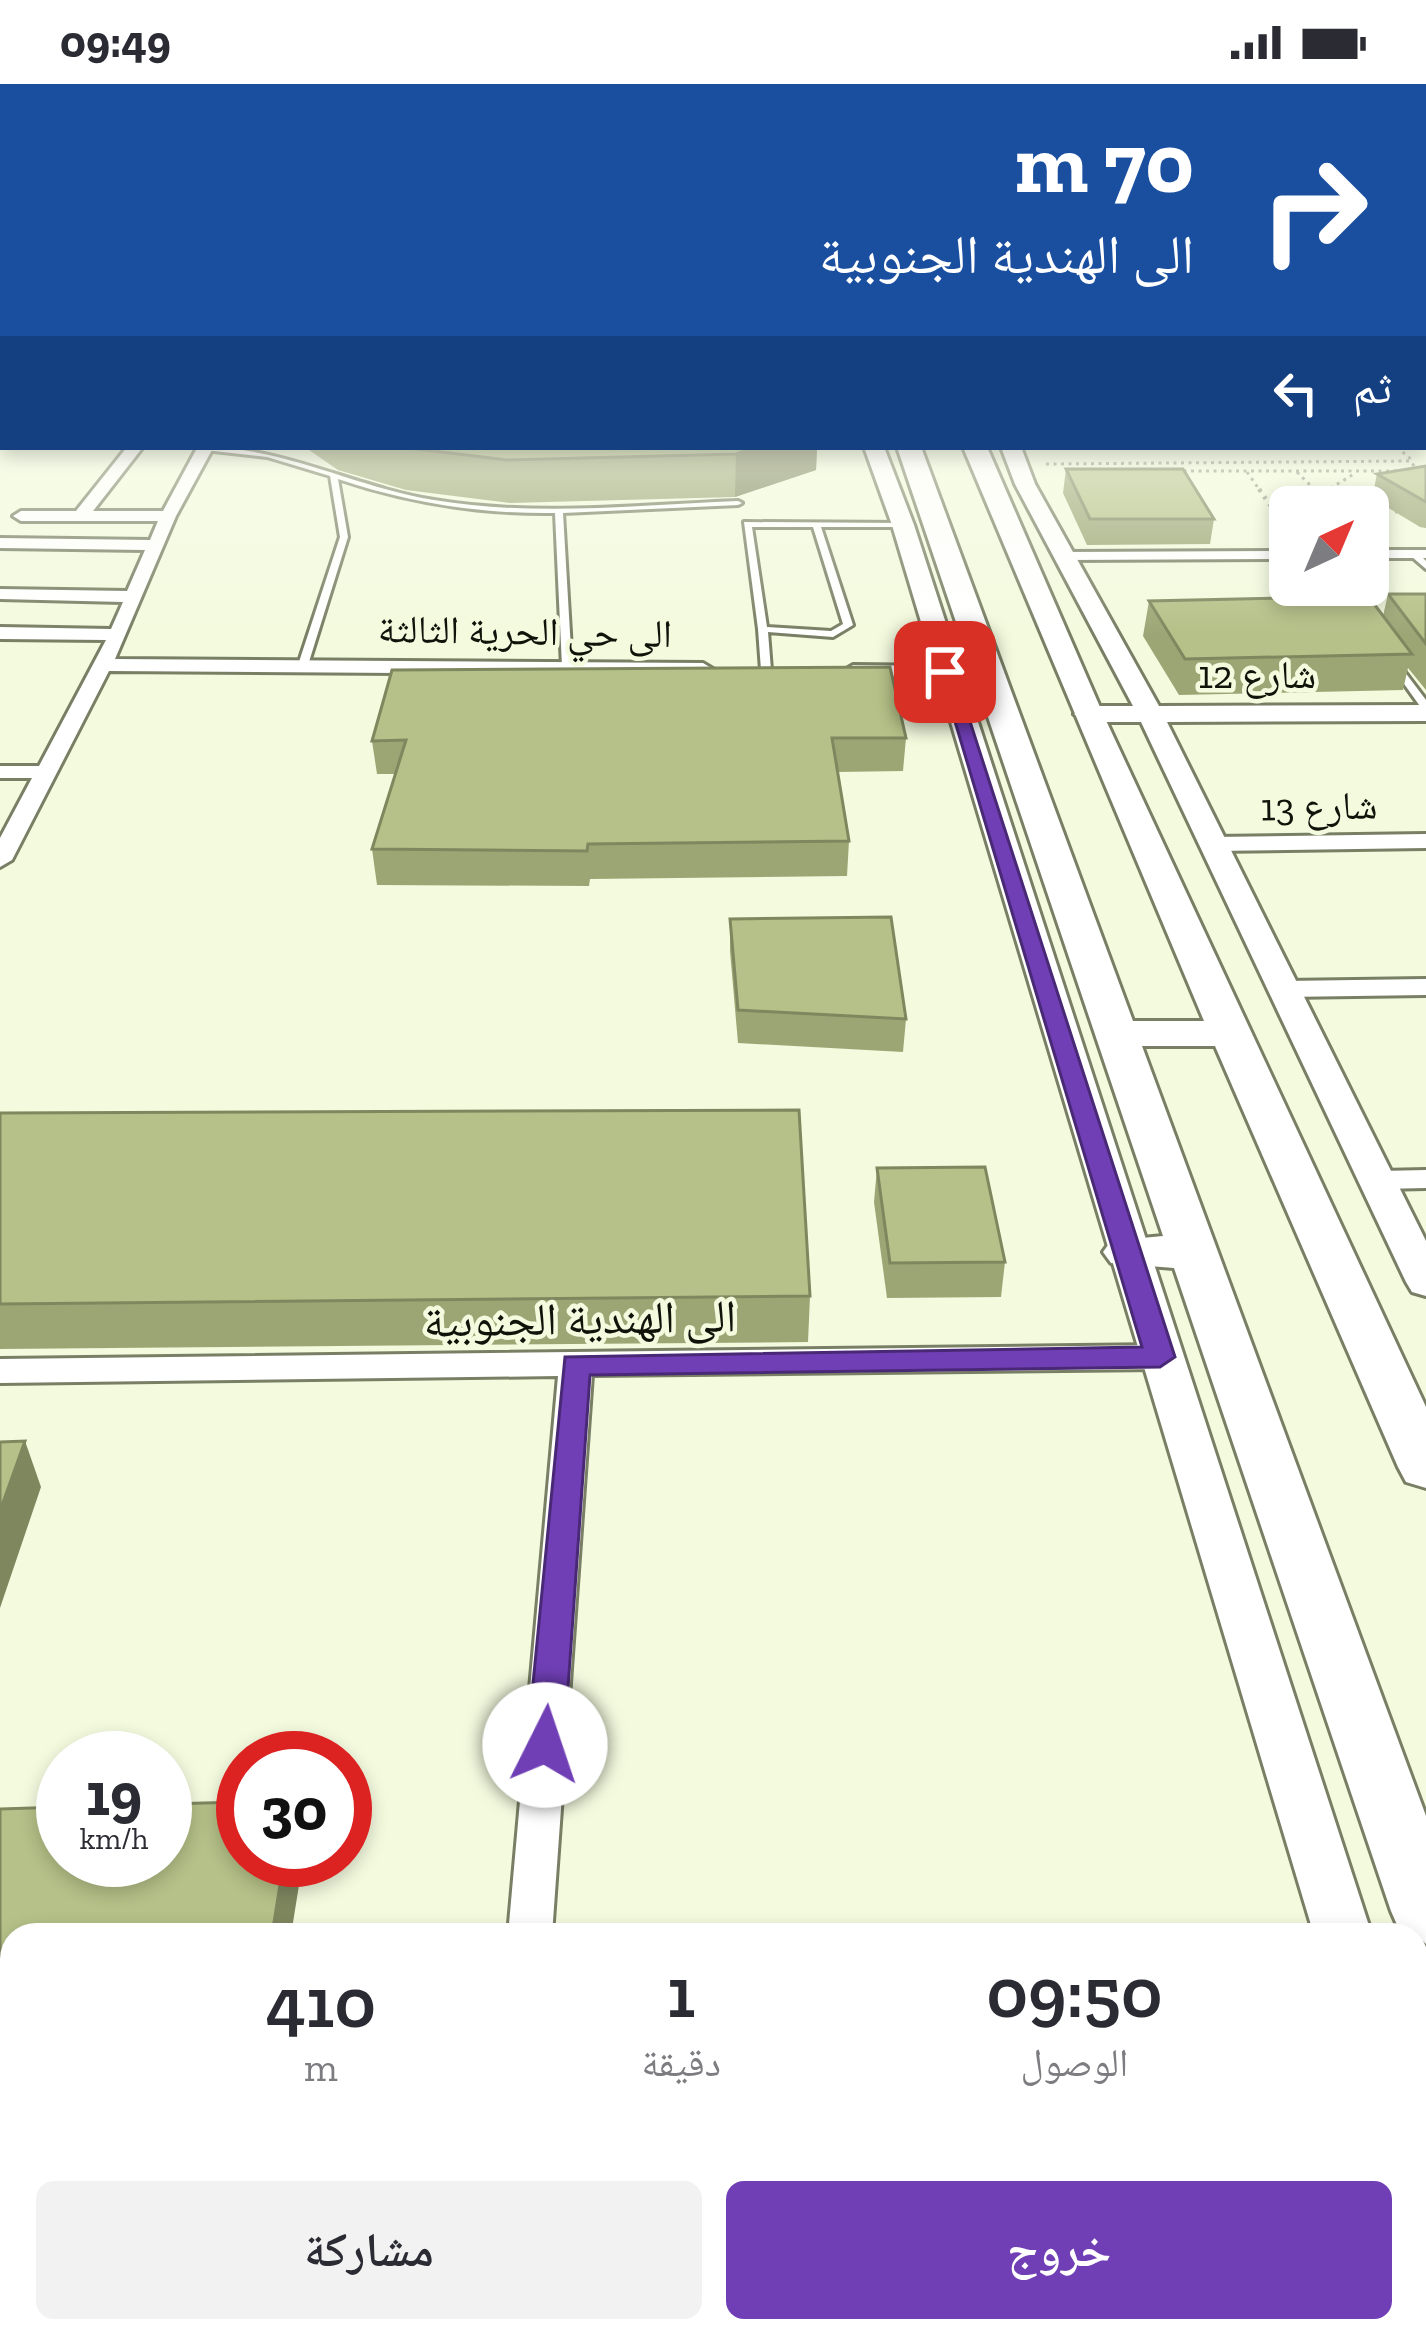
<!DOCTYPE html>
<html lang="ar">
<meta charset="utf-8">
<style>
body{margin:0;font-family:"Zilla Slab","Noto Naskh Arabic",serif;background:#f2f2f3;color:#2b2b33;direction:rtl;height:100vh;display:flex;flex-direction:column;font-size:45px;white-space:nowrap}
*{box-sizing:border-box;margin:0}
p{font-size:39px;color:#7c7c81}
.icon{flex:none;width:66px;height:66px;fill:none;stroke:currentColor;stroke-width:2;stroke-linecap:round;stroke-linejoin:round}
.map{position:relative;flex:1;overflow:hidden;direction:ltr}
.drawer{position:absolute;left:0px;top:1839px;width:1428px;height:420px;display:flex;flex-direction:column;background:#fff;border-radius:36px 36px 0 0;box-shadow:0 6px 18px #0003;direction:rtl}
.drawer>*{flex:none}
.guide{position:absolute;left:0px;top:0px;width:1428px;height:366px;box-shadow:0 6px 18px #0003;direction:rtl;background:#1a4fa0;color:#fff;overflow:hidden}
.needle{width:78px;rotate:44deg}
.controls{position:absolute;left:1269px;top:402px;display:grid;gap:24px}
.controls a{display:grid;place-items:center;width:120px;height:120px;border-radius:18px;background:#fff;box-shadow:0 6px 18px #0003;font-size:60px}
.speed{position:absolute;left:36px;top:1647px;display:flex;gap:24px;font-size:60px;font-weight:700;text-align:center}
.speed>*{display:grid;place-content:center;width:156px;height:156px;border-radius:50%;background:#fff;box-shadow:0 6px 18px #0003;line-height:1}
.speed small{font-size:30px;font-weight:400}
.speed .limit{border:18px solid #d22;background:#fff;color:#111}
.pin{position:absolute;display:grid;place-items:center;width:102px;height:102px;color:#fff;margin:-51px;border-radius:24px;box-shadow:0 6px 18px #0006}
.me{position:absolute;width:132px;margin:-66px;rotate:4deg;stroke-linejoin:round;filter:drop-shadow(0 0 9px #0008)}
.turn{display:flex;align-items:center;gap:42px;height:252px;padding:0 36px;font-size:54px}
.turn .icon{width:156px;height:156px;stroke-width:2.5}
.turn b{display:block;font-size:84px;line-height:102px}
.then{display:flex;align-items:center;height:114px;padding:0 36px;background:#0003;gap:24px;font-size:45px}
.eta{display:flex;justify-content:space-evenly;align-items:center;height:204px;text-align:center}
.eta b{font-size:72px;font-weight:600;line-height:84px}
.button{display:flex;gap:24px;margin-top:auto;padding:24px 36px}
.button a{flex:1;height:138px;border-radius:18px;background:#703fb6;color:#fff;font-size:48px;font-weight:600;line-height:138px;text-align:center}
.button a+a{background:#f2f2f3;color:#2b2b33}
.status{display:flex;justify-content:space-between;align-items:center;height:84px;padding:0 60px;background:#fff;direction:ltr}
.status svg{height:33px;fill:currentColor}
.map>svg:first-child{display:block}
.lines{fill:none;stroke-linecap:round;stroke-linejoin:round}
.service-casing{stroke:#797f65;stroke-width:6}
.pedestrian-casing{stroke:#797f65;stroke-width:6}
.minor-casing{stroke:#797f65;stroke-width:6}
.tertiary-casing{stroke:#797f65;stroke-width:6}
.primary-casing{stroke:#797f65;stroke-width:6}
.path-far1{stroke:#999e8a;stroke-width:3;stroke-dasharray:3 4.5;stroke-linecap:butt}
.path{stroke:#999e8a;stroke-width:4.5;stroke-dasharray:3 6;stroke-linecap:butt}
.service{fill:#fff;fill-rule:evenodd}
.pedestrian{fill:#fff;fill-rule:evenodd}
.minor{fill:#fff;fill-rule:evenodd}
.tertiary{fill:#fff;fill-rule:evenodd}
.primary{fill:#fff;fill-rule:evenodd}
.wall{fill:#9ca675}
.shaded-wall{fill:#7f875f}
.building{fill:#b5c188;stroke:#7f875f;stroke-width:3}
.route{fill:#703fb6;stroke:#492976;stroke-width:3}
.labels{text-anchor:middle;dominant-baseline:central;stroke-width:9;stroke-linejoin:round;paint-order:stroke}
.far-street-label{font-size:39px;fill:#11130a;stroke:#f3fade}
.street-label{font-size:45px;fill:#11130a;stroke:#f3fade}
</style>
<div class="status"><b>09:49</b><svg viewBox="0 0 49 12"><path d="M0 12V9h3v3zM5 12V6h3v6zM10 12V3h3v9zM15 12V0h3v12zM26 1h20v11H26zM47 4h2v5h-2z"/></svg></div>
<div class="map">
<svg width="1426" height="2259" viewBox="0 0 1426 2259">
<rect width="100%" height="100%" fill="#f3fade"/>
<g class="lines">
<defs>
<g id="service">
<path d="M 202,363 C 285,363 354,403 434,416 C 534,433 637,421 738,417 L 742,419 L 738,421 L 563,429 L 572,583 L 567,586 L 562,583 L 555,429 C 480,430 409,419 338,395 L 348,453 L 308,581 L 303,584 L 298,581 L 340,453 L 330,392 L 267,373 L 205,366 Z"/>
<path d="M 744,438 L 903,439 L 907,441 L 903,443 L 821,443 L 853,541 L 833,553 L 768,548 L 771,586 L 766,589 L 761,586 L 758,545 ZM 752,443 L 813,443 L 843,540 L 831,547 L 767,543 Z"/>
<polygon points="1411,468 1417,468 1426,477 1426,485 1411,472"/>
<polygon points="1392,579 1398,579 1426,616 1426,626 1422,625 1392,583"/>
</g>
<g id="pedestrian">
<rect x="1368" y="466" width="58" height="8"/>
<polygon points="1290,467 1290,475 1065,476 1058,472 1065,468"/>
<polygon points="1324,501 1339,501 1366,531 1366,537 1356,537"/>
</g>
<g id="minor">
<rect x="1425" y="245" width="1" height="8"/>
<rect x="0" y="254" width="3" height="8"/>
<rect x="1425" y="287" width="1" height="8"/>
<rect x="0" y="302" width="3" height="8"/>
<polygon points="127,363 143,363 93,427 163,427 196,366 193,363 213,364 176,432 115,575 703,579 713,585 703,591 109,587 12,776 0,783 0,754 32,694 0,694 0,682 39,682 106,556 0,555 0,543 111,545 123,518 0,515 0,505 127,507 145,466 0,464 0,454 150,456 158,437 21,437 13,432 21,427 76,427"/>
<polygon points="853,581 945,582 955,588 945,594 846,591 843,587"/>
<polygon points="1426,750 1426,764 1213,767 1202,760 1213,753"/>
<polygon points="1426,895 1426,911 1285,913 1272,905 1285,897"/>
<polygon points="1426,1086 1426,1104 1381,1105 1366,1096 1381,1087"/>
<polygon points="1160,1261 1172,1265 1176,1273 1172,1281 1160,1285 592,1291 552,1851 508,1851 558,1292 0,1299 0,1275"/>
<rect x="490" y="2247" width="52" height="12"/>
</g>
<g id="tertiary">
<rect x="1425" y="342" width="1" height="12"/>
<polygon points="864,363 884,363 914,441 1372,1851 1314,1851 892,441"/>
<polygon points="1001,363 1021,363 1035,400 1159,622 1426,621 1426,637 1167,638 1426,1157 1426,1212 1412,1208 1406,1198 1141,638 1087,638 1074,630 1087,622 1133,622 1015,400"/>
<polygon points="1416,2051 1426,2056 1426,2147 1416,2143"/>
</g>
<polygon id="primary" points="897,363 921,363 1133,937 1204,937 963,363 987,363 1103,630 1426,1323 1426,1404 1406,1398 1398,1383 1215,962 1142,962 1426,1732 1426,1860 1416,1851 1401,1850 1391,1827 1174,1184 1111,1179 1103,1168 1111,1157 1163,1152"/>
</defs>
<use href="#service" class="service-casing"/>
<use href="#pedestrian" class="pedestrian-casing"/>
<use href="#minor" class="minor-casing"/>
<use href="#tertiary" class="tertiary-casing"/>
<use href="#primary" class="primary-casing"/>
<g class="path-far1">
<polyline points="1397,363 1413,377"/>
<polyline points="1046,380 1410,377 1426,396"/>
<polyline points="1176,387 1401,387"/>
<polyline points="1247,388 1261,408"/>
<polyline points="1297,388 1317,408"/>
<polyline points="1324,408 1354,390"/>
</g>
<g class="path">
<polyline points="1259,405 1290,450"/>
<polyline points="1314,405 1331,423"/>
<polyline points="1320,411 1329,405"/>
<polyline points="1368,428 1401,427"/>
</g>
<use href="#service" class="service"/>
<use href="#pedestrian" class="pedestrian"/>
<use href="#minor" class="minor"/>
<use href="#tertiary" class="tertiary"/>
<use href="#primary" class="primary"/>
</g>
<g class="wall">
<polygon points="309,363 817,363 816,386 735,413 510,419 406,406 338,386 309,366"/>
<polygon points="1426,382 1426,444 1420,443 1372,414 1377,390"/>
<polygon points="1066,385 1214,435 1210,460 1087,461 1063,409"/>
<polygon points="1388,510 1426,510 1426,606 1408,584 1403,606 1179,611 1143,552 1149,517 1383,532"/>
<polygon points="906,654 903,687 837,688 849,757 847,792 590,795 589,802 377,801 372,765 395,690 377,690 372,657"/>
<polygon points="730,835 906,935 903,968 738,959 730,867"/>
<polygon points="0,1029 810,1212 808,1258 0,1265"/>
<polygon points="877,1084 1005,1178 1001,1213 887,1214 874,1118"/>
</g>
<g class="shaded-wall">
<polygon points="758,363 817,363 816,386 735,413 736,370"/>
<polygon points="25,1357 41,1403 0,1524 0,1427"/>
<polygon points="284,1776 303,1776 291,1851 272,1851"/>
<polygon points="14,2247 46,2247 43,2259 11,2259"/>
</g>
<g class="building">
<polygon points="401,363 400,363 758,363 736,370 507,376"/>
<polygon points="1426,382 1426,418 1377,390"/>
<polygon points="1066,385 1183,385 1214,435 1090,435"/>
<polygon points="1388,510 1426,510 1426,560"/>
<polygon points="1368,512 1412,570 1185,575 1149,517"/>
<polygon points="890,583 906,654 832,654 849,757 588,760 587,767 372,765 406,656 372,657 392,586"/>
<polygon points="891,833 906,935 738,926 730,835"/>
<polygon points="799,1026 810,1212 0,1220 0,1029"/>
<polygon points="985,1083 1005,1178 890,1179 877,1084"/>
<polygon points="25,1357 0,1427 0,1358"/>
<polygon points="243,1718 243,1776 284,1776 272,1851 12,1851 12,2247 14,2247 11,2259 0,2259 0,1725 63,1723 63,1776 165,1776 165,1720"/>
</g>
<linearGradient id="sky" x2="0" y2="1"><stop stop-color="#86acb4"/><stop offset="0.43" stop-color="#fafdf0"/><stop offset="1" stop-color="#fafdf0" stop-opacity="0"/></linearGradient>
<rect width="1426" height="551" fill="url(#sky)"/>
<polygon class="route" points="939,584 954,588 1175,1273 1160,1283 590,1291 564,1661 558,1672 545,1677 532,1672 527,1661 565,1273 1142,1263"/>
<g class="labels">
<g class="far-street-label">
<text transform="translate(525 547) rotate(1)">الى حي الحرية الثالثة</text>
<text x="1257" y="590">شارع 12</text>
<text transform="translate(1319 722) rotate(-1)">شارع 13</text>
</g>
<g class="street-label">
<text transform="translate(580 1235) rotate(-1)">الى الهندية الجنوبية</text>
</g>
</g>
</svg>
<div class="controls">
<a><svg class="needle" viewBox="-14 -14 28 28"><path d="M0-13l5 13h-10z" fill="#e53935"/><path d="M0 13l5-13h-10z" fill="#7c7c81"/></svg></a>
</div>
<div class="speed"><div>19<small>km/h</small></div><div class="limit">30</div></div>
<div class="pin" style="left:945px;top:588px;background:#d93025"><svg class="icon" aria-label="arrive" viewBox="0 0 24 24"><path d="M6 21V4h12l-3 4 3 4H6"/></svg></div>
<svg class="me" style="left:545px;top:1661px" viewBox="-20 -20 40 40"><circle r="19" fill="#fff"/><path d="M0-13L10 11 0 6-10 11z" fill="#703fb6"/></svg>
<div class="guide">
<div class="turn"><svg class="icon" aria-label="right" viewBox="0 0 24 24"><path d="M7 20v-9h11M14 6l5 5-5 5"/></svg><div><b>70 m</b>الى الهندية الجنوبية</div></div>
<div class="then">ثم<svg class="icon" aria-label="left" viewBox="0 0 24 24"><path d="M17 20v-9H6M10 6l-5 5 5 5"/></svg></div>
</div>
<section class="drawer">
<div class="eta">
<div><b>09:50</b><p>الوصول</p></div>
<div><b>1</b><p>دقيقة</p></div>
<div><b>410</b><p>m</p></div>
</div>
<div class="button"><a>خروج</a><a>مشاركة</a></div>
</section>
</div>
